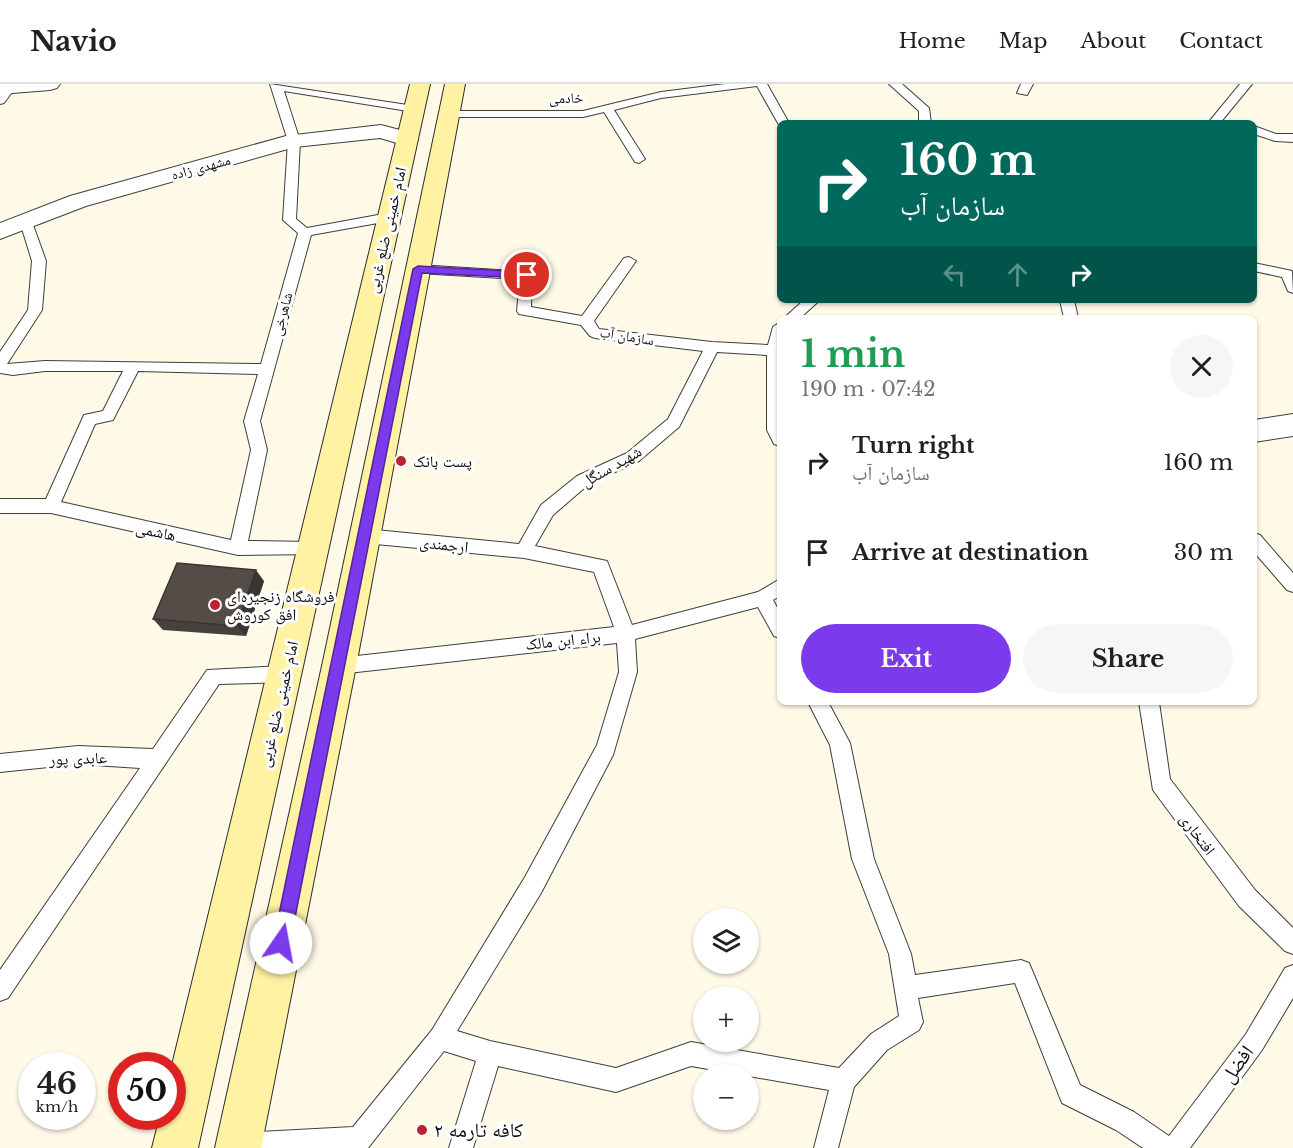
<!DOCTYPE html>
<meta charset="utf-8">
<style>
body{margin:0;font-family:"Libre Baskerville","Noto Naskh Arabic",serif;background:#f6f6f6;color:#202124;height:100vh;display:flex;flex-direction:column;font-size:22px;white-space:nowrap}
*{box-sizing:border-box;margin:0}
p{font-size:20px;color:#757577}
.icon{flex:none;width:33px;height:33px;fill:none;stroke:currentColor;stroke-width:2;stroke-linecap:round;stroke-linejoin:round}
.map{position:relative;flex:1;overflow:hidden}
.side{position:absolute;left:777px;top:231px;width:480px;height:390px;display:flex;flex-direction:column;background:#fff;border-radius:9px;box-shadow:0 2px 4px #0004}
.side>*{flex:none}
.hud{position:absolute;left:777px;top:36px;width:480px;height:183px;border-radius:9px;box-shadow:0 2px 4px #0004;background:#00695c;color:#fff;overflow:hidden}
.controls{position:absolute;left:693px;top:824px;display:grid;gap:12px}
.controls a{display:grid;place-items:center;width:66px;height:66px;border-radius:50%;background:#fff;box-shadow:0 2px 4px #0004;font-size:30px}
.speed{position:absolute;left:18px;top:968px;display:flex;gap:12px;font-size:30px;font-weight:700;text-align:center}
.speed>*{display:grid;place-content:center;width:78px;height:78px;border-radius:50%;background:#fff;box-shadow:0 2px 4px #0004;line-height:1}
.speed small{font-size:15px;font-weight:400}
.speed .limit{border:9px solid #d22;background:#fff;color:#111}
.pin{position:absolute;display:grid;place-items:center;width:51px;height:51px;color:#fff;margin:-26px;border:3px solid #fff;border-radius:50%;box-shadow:0 2px 6px #0007}
.me{position:absolute;width:66px;margin:-33px;rotate:12deg;stroke-linejoin:round;filter:drop-shadow(0 0 4px #0008)}
.turn{display:flex;align-items:center;gap:21px;height:126px;padding:0 24px;font-size:27px}
.turn .icon{width:78px;height:78px;stroke-width:2.5}
.turn b{display:block;font-size:42px;line-height:51px}
.lanes{display:flex;align-items:center;height:57px;padding:0 24px;background:#0003;justify-content:center;gap:30px;direction:ltr}
.lanes .off{opacity:.35}
.round{display:grid;place-items:center;flex:none;width:63px;height:63px;border-radius:32px;background:#f6f6f6}
.summary{display:flex;align-items:center;justify-content:space-between;height:102px;padding:0 24px}
h1{font-size:36px;font-weight:800;line-height:45px;color:#1e9e55}
.action{display:flex;gap:12px;margin-top:auto;padding:12px 24px}
.action a{flex:1;height:69px;border-radius:36px;background:#7c3aed;color:#fff;font-size:24px;font-weight:800;line-height:69px;text-align:center}
.action a+a{background:#f6f6f6;color:#202124}
ul{padding:0;list-style:none}
li{display:flex;align-items:center;gap:18px;height:90px;padding:0 24px}
li div{flex:1}
li b{display:block;font-size:22px}
li em{font-style:normal}
header{display:flex;align-items:center;gap:36px;box-sizing:border-box;height:84px;padding:0 30px;background:#fff;border-bottom:2px solid #e0e0e0}
header strong{font-size:28px}
nav{display:flex;gap:33px;margin-inline-start:auto;font-size:21px}
.map>svg:first-child{display:block}
.lines{fill:none;stroke-linecap:round;stroke-linejoin:round}
.lane-casing{stroke:#3e3e3e;stroke-width:2}
.street-casing{stroke:#3e3e3e;stroke-width:2}
.secondary-casing{stroke:#2d2d2d;stroke-width:2}
.lane{fill:#fff;fill-rule:evenodd}
.street{fill:#fff;fill-rule:evenodd}
.secondary{fill:#fff2a3;fill-rule:evenodd}
.wall{fill:#47413d}
.shaded-wall{fill:#3a3532}
.building{fill:#534c47;stroke:#3a3532;stroke-width:1.5}
.route{fill:#7c3aed;stroke:#51269a;stroke-width:1.5}
.poi-dot{fill:#ba232f;stroke:#fff;stroke-width:2}
.labels{text-anchor:middle;dominant-baseline:central;stroke-width:6;stroke-linejoin:round;paint-order:stroke}
.far-street-label{font-size:14px;fill:#0b0b0b;stroke:#fff}
.street-label{font-size:16px;fill:#0b0b0b;stroke:#fff}
.poi-label{font-size:16px;fill:#0b0b0b;stroke:#fff;text-anchor:start}
.near-street-label{font-size:20px;fill:#0b0b0b;stroke:#fff}
.near-poi-label{font-size:20px;fill:#0b0b0b;stroke:#fff;text-anchor:start}
</style>
<header>
<strong>Navio</strong>
<nav><a>Home</a><a>Map</a><a>About</a><a>Contact</a></nav>
</header>
<div class="map">
<svg width="1293" height="1064" viewBox="0 0 1293 1064">
<rect width="100%" height="100%" fill="#fffae8"/>
<g class="lines">
<defs>
<g id="lane">
<path d="M 270,0 L 414,22 L 420,25 L 414,28 L 284,7 L 300,57 L 296,135 L 307,144 L 389,129 L 395,133 L 389,137 L 311,151 L 260,337 L 267,366 L 248,457 L 313,458 L 319,460 L 322,465 L 319,470 L 238,471 L 51,429 L 0,429 L 0,415 L 46,415 L 84,331 L 103,327 L 123,287 L 45,287 L 13,291 L 0,289 L 0,268 L 28,226 L 32,177 L 20,138 L 21,135 L 26,134 L 32,138 L 46,177 L 42,226 L 7,280 L 45,277 L 261,280 L 298,149 L 283,136 L 288,57 ZM 138,287 L 258,290 L 244,337 L 251,366 L 231,456 L 61,418 L 95,340 L 113,336 Z"/>
<polygon points="725,0 767,0 789,39 780,39 779,41 757,2 661,14 614,26 645,75 639,79 635,78 604,28 583,33 449,33 443,30 449,27 583,27 661,8"/>
<polygon points="889,0 902,0 929,24 931,39 919,39 919,27"/>
<polygon points="1021,0 1033,0 1027,11 1017,9"/>
<polygon points="1240,0 1252,0 1220,39 1208,39"/>
<polygon points="5,2 15,4 4,19 0,20 0,9"/>
<polygon points="1254,42 1276,50 1293,50 1293,58 1275,57 1254,50"/>
<polygon points="629,173 636,177 594,237 599,245 712,258 768,261 773,243 780,238 780,362 774,360 767,346 767,271 717,268 679,343 639,377 589,400 553,431 535,462 607,477 632,541 758,508 780,495 780,512 773,516 780,529 780,554 774,552 758,523 635,555 637,588 613,671 541,809 457,947 490,957 616,984 691,958 839,984 871,950 899,932 889,870 852,775 830,661 808,618 828,618 850,659 874,775 911,870 915,891 1021,876 1029,879 1080,1001 1134,1028 1169,1052 1246,950 1285,884 1293,881 1293,914 1262,966 1190,1064 1143,1064 1116,1046 1062,1019 1015,899 918,914 923,938 919,946 887,966 854,1003 838,1064 814,1064 829,1006 691,982 616,1008 498,982 473,1064 449,1064 476,977 444,967 368,1064 228,1064 230,1052 239,1049 353,1043 432,946 525,793 597,661 619,588 617,559 339,590 332,588 330,582 332,576 339,574 614,543 594,488 524,474 365,459 359,457 357,452 359,447 365,445 519,460 541,421 577,392 627,369 668,335 703,267 595,254 590,252 581,241 519,230 517,227 520,195 418,189 411,185 418,181 532,188 531,223 582,232 624,174"/>
<polygon points="1254,179 1292,187 1293,209 1288,207 1282,193 1254,187"/>
<polygon points="804,216 820,216 800,234 784,234"/>
<polygon points="1060,216 1074,216 1078,234 1064,234"/>
<polygon points="1254,449 1260,451 1293,489 1293,508 1287,506 1254,468"/>
<polygon points="285,582 292,584 294,590 292,596 285,598 219,600 8,914 0,917 0,886 140,684 78,680 0,688 0,670 78,662 153,665 207,586"/>
<polygon points="1139,618 1159,618 1170,695 1255,806 1293,844 1293,870 1285,867 1239,822 1153,706"/>
</g>
<g id="street">
<polygon points="0,0 60,0 57,4 50,6 0,10"/>
<polygon points="381,41 415,50 418,55 415,60 407,62 380,54 295,63 86,122 0,155 0,139 70,112 286,52"/>
<polygon points="1293,330 1293,352 1254,358 1254,336"/>
</g>
<g id="secondary">
<polygon points="410,0 430,0 198,1064 152,1064 160,1032 172,1032 172,981"/>
<polygon points="445,0 465,0 356,582 261,1064 215,1064 322,582"/>
</g>
</defs>
<use href="#lane" class="lane-casing"/>
<use href="#street" class="street-casing"/>
<use href="#secondary" class="secondary-casing"/>
<use href="#lane" class="lane"/>
<use href="#street" class="street"/>
<use href="#secondary" class="secondary"/>
</g>
<polygon class="wall" points="264,497 246,552 163,546 153,535"/>
<polygon class="shaded-wall" points="256,486 264,497 246,552 237,542"/>
<polygon class="building" points="177,479 256,486 237,542 153,535"/>
<polygon class="route" points="418,182 527,188 532,191 527,194 422,189 290,859 287,865 281,868 275,865 273,859 413,185"/>
<g class="poi-dot">
<circle cx="401" cy="377" r="6"/>
<circle cx="215" cy="521" r="6"/>
<circle cx="422" cy="1046" r="6"/>
</g>
<g class="labels">
<g class="far-street-label">
<text transform="translate(566 14) rotate(-2)">خادمی</text>
<text transform="translate(201 83) rotate(-15)">مشهدی زاده</text>
<text transform="translate(282 230) rotate(-75)">شاهرخی</text>
<text transform="translate(627 252) rotate(9)">سازمان آب</text>
</g>
<g class="street-label">
<text transform="translate(386 146) rotate(-77)">امام خمینی ضلع غربی</text>
<text transform="translate(611 382) rotate(-30)">شهید سنگل</text>
<text transform="translate(156 447) rotate(12)">هاشمی</text>
<text transform="translate(444 460) rotate(6)">ارجمندی</text>
<text transform="translate(563 556) rotate(-6)">براء ابن مالک</text>
<text transform="translate(278 620) rotate(-77)">امام خمینی ضلع غربی</text>
<text transform="translate(78 674) rotate(-2)">عابدی پور</text>
<text transform="translate(1198 750) rotate(53)">افتخاری</text>
</g>
<g class="poi-label">
<text x="413" y="377">پست بانک</text>
<text x="227" y="512">فروشگاه زنجیره‌ای<tspan x="227" dy="18">افق کوروش</tspan></text>
</g>
<g class="near-street-label">
<text transform="translate(1237 980) rotate(-54)">افضل</text>
</g>
<g class="near-poi-label">
<text x="434" y="1046">کافه تارمه ۲</text>
</g>
</g>
</svg>
<div class="controls">
<a><svg class="icon" aria-label="layers" viewBox="0 0 24 24"><path d="M12 4l9 5-9 5-9-5zM3 14l9 5 9-5"/></svg></a>
<a>+</a>
<a>−</a>
</div>
<div class="speed"><div>46<small>km/h</small></div><div class="limit">50</div></div>
<div class="pin" style="left:527px;top:191px;background:#d93025"><svg class="icon" aria-label="arrive" viewBox="0 0 24 24"><path d="M6 21V4h12l-3 4 3 4H6"/></svg></div>
<svg class="me" style="left:281px;top:859px" viewBox="-20 -20 40 40"><circle r="19" fill="#fff"/><path d="M0-13L10 11 0 6-10 11z" fill="#7c3aed"/></svg>
<div class="hud">
<div class="turn"><svg class="icon" aria-label="right" viewBox="0 0 24 24"><path d="M7 20v-9h11M14 6l5 5-5 5"/></svg><div><b>160 m</b>سازمان آب</div></div>
<div class="lanes"><svg class="icon off" aria-label="left" viewBox="0 0 24 24"><path d="M17 20v-9H6M10 6l-5 5 5 5"/></svg><svg class="icon off" aria-label="ahead" viewBox="0 0 24 24"><path d="M12 20V5M6 11l6-6 6 6"/></svg><svg class="icon" aria-label="right" viewBox="0 0 24 24"><path d="M7 20v-9h11M14 6l5 5-5 5"/></svg></div>
</div>
<section class="side">
<div class="summary"><div><h1>1 min</h1><p>190 m · 07:42</p></div><a class="round"><svg class="icon" aria-label="close" viewBox="0 0 24 24"><path d="M6 6l12 12M18 6L6 18"/></svg></a></div>
<ul>
<li><svg class="icon" aria-label="right" viewBox="0 0 24 24"><path d="M7 20v-9h11M14 6l5 5-5 5"/></svg><div><b>Turn right</b><p>سازمان آب</p></div><em>160 m</em></li>
<li><svg class="icon" aria-label="arrive" viewBox="0 0 24 24"><path d="M6 21V4h12l-3 4 3 4H6"/></svg><div><b>Arrive at destination</b></div><em>30 m</em></li>
</ul>
<div class="action"><a>Exit</a><a>Share</a></div>
</section>
</div>
